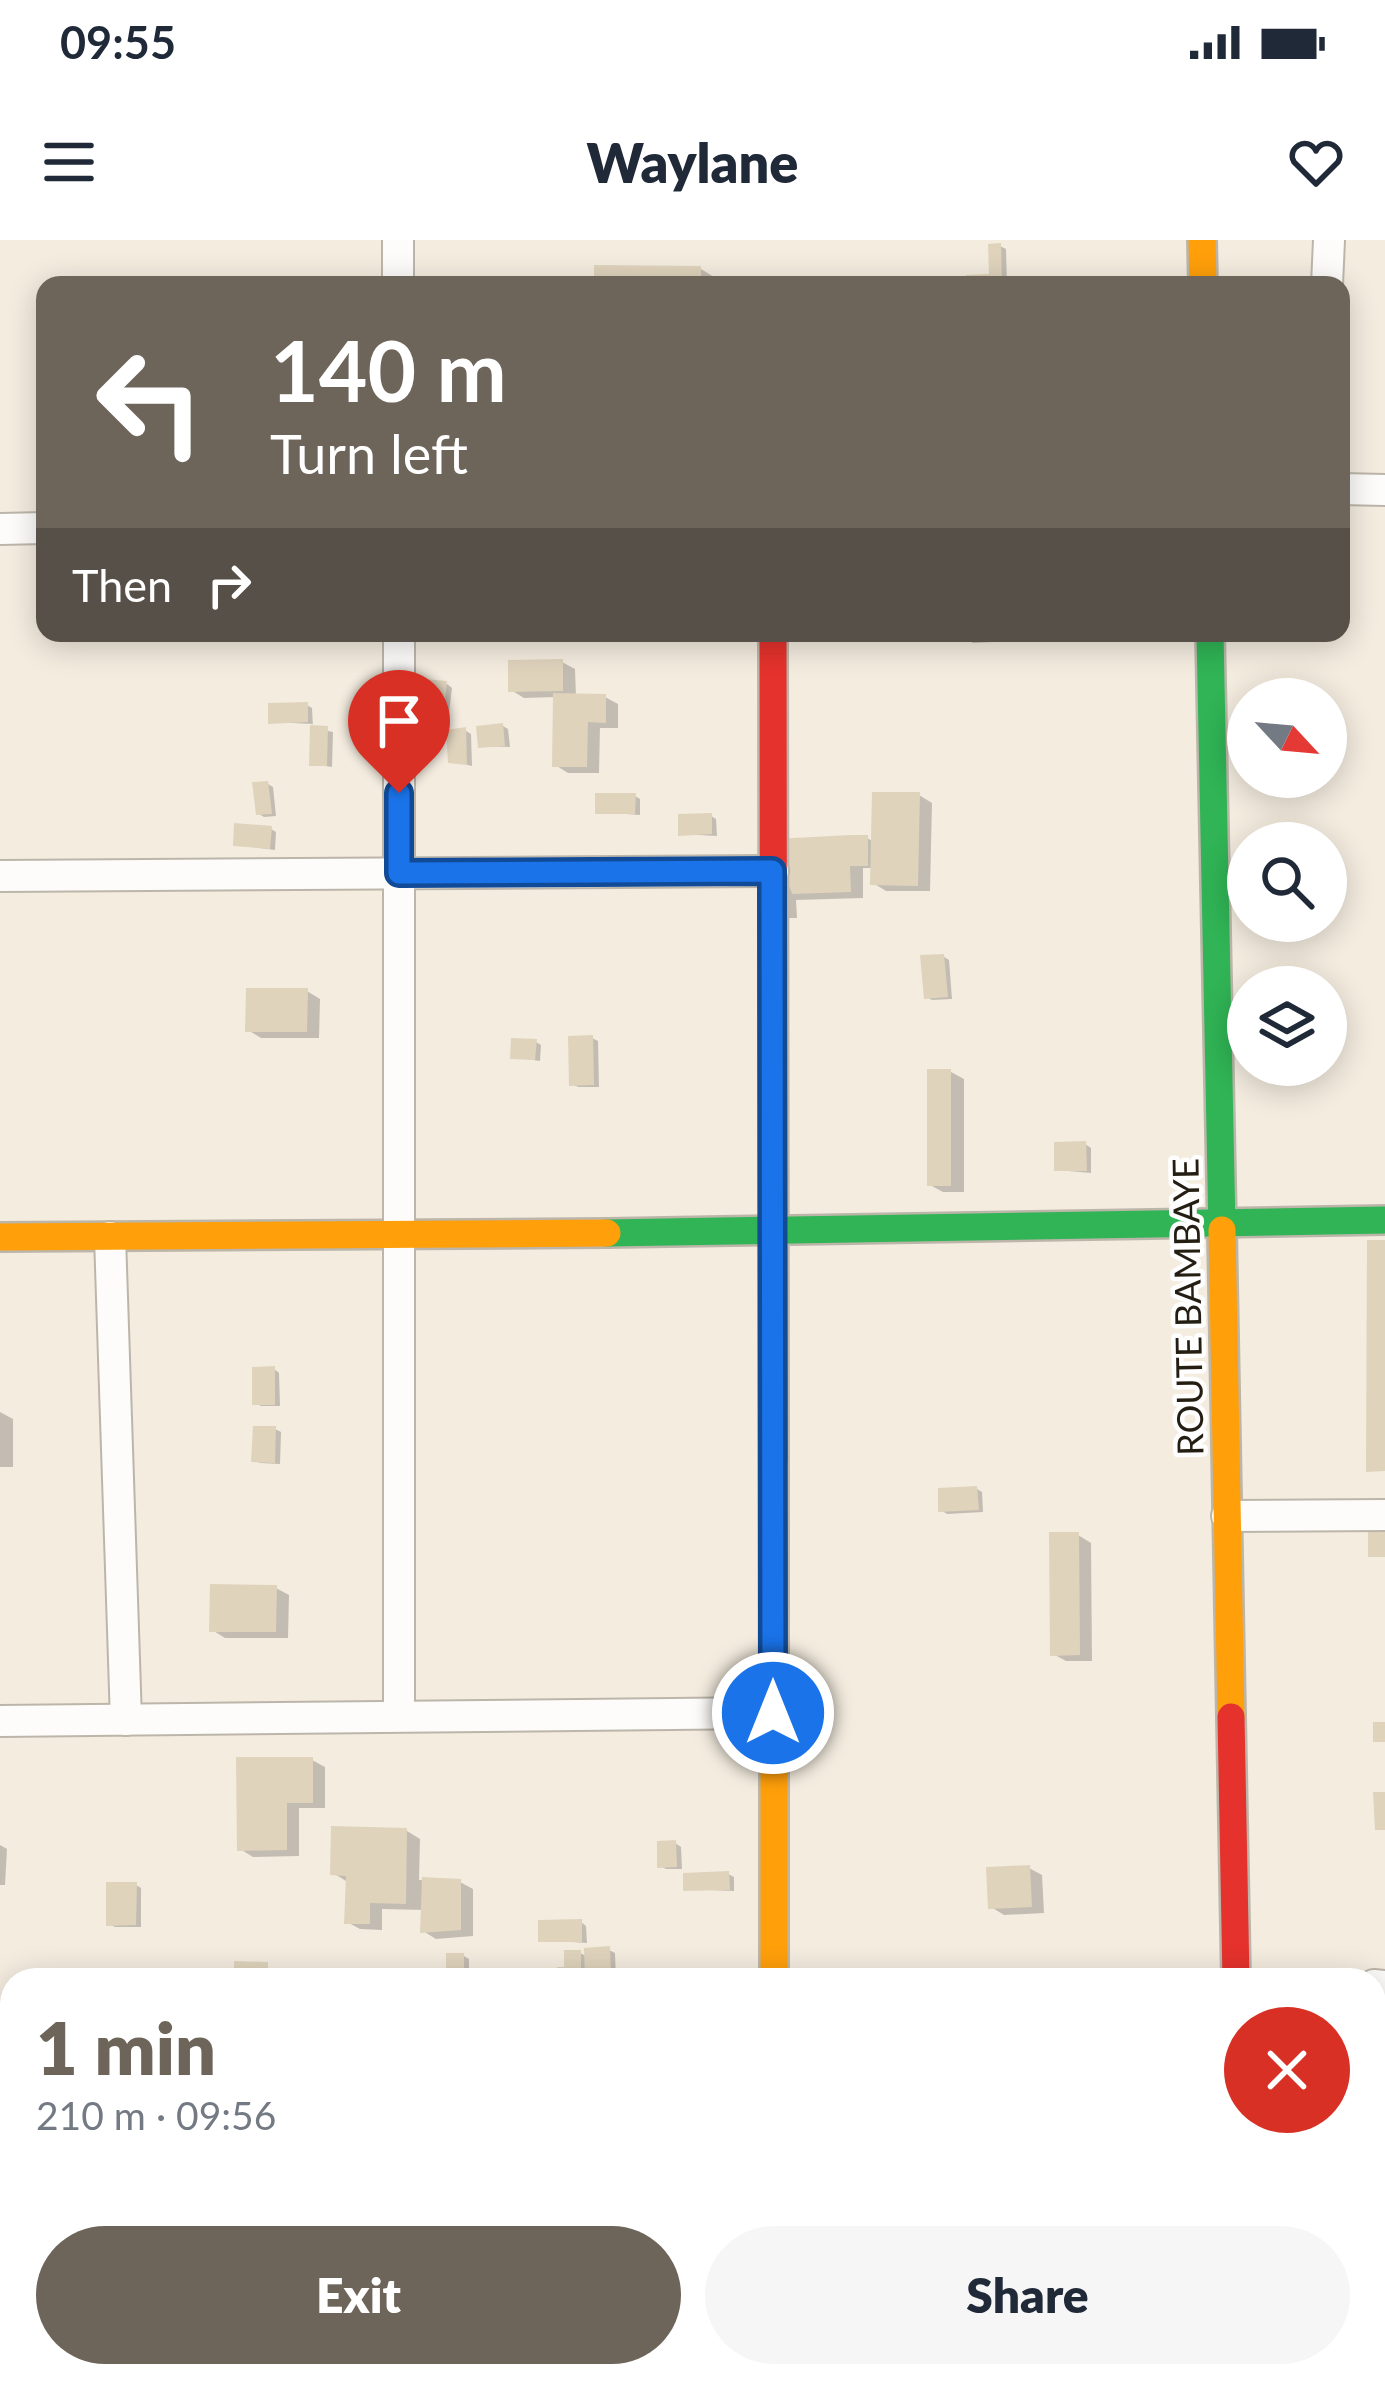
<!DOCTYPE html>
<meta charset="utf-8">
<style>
body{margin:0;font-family:Lato,sans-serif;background:#f6f6f7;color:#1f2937;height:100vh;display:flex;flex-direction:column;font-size:45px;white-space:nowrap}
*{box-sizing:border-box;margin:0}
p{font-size:39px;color:#747a83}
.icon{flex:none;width:66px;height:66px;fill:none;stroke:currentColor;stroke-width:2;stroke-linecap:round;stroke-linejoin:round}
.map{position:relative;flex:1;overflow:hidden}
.sheet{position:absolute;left:0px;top:1728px;width:1386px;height:420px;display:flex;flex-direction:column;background:#fff;border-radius:36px 36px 0 0;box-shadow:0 6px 30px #0003}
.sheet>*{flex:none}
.top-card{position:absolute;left:36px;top:36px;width:1314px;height:366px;border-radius:24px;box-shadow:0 6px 30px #0003;background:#6d655a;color:#fff;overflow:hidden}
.needle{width:78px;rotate:116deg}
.controls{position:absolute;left:1227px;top:438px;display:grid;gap:24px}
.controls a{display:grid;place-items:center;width:120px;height:120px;border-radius:50%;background:#fff;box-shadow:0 6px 30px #0003;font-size:60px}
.pin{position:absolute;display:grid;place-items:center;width:102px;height:102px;color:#fff;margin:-123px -51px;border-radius:50% 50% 50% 0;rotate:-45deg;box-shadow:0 0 12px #0007}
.pin .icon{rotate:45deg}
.me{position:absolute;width:132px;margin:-66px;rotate:0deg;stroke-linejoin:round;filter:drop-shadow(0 0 9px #0008)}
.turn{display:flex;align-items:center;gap:42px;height:252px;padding:0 36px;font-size:54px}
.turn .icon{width:156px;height:156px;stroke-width:2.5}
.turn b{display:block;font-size:84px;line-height:102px}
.then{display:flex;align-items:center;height:114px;padding:0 36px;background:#0003;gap:24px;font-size:45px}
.round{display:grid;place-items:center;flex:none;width:126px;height:126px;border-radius:63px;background:#f6f6f7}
.head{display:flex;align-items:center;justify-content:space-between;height:204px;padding:0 36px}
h1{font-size:72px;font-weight:800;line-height:90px;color:#6d655a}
.cta{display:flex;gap:24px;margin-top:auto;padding:24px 36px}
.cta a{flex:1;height:138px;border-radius:72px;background:#6d655a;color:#fff;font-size:48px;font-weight:800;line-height:138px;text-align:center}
.cta a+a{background:#f6f6f7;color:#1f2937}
.status{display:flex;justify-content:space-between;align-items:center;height:84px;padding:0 60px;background:#fff;direction:ltr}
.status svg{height:33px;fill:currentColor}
header{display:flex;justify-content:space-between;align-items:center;height:156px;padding:0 36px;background:#fff;font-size:54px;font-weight:800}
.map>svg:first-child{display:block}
.shadow{fill:#0003}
.building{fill:#dfd3bc}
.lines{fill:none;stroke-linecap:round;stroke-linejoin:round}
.street-casing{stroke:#bcb6aa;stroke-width:34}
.fast-casing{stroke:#bcb6aa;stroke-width:32}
.slow-casing{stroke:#bcb6aa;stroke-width:32}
.jam-casing{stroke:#bcb6aa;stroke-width:32}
.street{stroke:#fdfcfa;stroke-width:30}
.fast{stroke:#30b455;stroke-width:27}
.slow{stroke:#ff9f0a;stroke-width:27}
.jam{stroke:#e5322d;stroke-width:27}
.route-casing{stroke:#114b97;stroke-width:30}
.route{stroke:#1a73e8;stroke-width:21}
.labels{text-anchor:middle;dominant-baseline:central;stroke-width:9;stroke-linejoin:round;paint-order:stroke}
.street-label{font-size:36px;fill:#241d12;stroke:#fefefe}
</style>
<div class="status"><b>09:55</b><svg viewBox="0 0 49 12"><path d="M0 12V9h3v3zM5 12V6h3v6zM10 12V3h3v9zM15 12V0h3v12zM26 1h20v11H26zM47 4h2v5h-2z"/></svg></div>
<header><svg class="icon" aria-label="menu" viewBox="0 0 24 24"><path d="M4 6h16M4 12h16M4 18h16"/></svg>Waylane<svg class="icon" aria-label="heart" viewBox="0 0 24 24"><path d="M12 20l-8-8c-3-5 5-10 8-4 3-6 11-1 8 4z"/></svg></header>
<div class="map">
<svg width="1385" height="2148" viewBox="0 0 1385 2148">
<rect width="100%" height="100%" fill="#f4ecdf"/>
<g class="shadow">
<polygon points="1000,6 1006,9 1007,45 969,45 992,37"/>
<polygon points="701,29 714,37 713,45 597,45"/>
<polygon points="967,393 1013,393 1014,401 973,403 967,400"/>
<polygon points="562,422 575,429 576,457 605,457 618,464 618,488 600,488 599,533 568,533 555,525 556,457 524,458 511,450"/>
<polygon points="447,444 452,448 448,481 413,475"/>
<polygon points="307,465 312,468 313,488 333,492 332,527 312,524 313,484 271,482"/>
<polygon points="503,486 508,489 510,507 481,506"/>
<polygon points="466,491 471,494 472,526 451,521"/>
<polygon points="268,544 273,547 276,576 264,577 259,574"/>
<polygon points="919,555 932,563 930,651 886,651 873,643 874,628 863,628 863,658 796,660 797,678 785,678 779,653 867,598 874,602"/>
<polygon points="635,556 640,559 640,575 598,572"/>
<polygon points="711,576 716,579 717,596 681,594"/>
<polygon points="271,589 276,592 275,610 236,605"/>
<polygon points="944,717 949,720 952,759 932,760 927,757"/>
<polygon points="307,751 320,759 319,798 261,798 248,790"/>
<polygon points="592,798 598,801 599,847 578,847 572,844"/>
<polygon points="536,802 541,805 540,821 513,817"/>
<polygon points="951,832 964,839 964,952 943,952 930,945"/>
<polygon points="1085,904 1091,908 1091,933 1057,930"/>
<polygon points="274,1129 279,1133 280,1166 261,1166 255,1163"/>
<polygon points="0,1172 13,1179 13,1227 0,1227"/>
<polygon points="275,1189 281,1192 280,1224 260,1223 254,1220"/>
<polygon points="977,1249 982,1252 983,1272 947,1274 941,1270"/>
<polygon points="1078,1295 1091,1303 1092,1421 1066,1421 1053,1414"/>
<polygon points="276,1348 289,1355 288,1398 225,1398 212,1390"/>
<polygon points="312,1520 325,1527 325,1568 299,1568 299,1616 253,1617 240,1609"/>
<polygon points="407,1591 420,1599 419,1640 460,1642 473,1649 473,1696 436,1699 423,1691 424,1670 382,1669 382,1690 360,1689 347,1682 346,1641 333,1633"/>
<polygon points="675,1603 681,1607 682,1629 666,1629 660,1626"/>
<polygon points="0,1605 7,1609 5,1645 0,1645"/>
<polygon points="1029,1628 1042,1635 1044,1673 1004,1675 991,1667"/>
<polygon points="728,1634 734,1637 734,1651 686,1649"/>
<polygon points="136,1645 141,1648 141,1687 115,1687 109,1684"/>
<polygon points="581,1682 586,1686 587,1703 542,1700"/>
<polygon points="609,1710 615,1713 616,1740 560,1740 580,1713 588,1717"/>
<polygon points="464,1716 469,1719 469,1740 449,1740"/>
<rect x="0" y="1906" width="12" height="62"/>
<polygon points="0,2092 9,2097 10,2148 0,2148"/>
</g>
<g class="building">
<polygon points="1001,3 1002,45 966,45 966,35 989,34 988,4"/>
<polygon points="594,25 701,26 701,45 594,45"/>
<polygon points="964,393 1009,393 1009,400 965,401"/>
<polygon points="563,419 563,451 508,452 508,420"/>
<polygon points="413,438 447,441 443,480 410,477"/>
<polygon points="553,453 606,454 606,483 588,482 587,527 552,527"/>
<polygon points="308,462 308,482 268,484 268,463"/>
<polygon points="503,483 505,506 478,508 476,486"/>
<polygon points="310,485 328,486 327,526 309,526"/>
<polygon points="466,487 467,525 448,523 446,490"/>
<polygon points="268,541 272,574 256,575 252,542"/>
<polygon points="872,552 920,552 918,646 870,645"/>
<polygon points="595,553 636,553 635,574 595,574"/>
<polygon points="712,573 712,594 678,596 678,574"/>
<polygon points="234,583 272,586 270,609 233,606"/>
<polygon points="851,595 868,595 868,626 850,626 851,652 792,654 774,599"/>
<polygon points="944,714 948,757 924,759 920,715"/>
<polygon points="246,748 308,748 307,792 245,792"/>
<polygon points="593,795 594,845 569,846 568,796"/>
<polygon points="511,798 537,799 535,820 510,819"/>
<rect x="927" y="829" width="24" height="117"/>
<polygon points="1086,901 1087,931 1054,931 1054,902"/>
<polygon points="1367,1000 1385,1000 1385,1231 1366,1232"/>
<polygon points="275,1126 275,1165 252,1165 252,1127"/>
<polygon points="253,1186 276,1186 275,1223 251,1222"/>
<polygon points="977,1246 979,1270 938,1272 938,1248"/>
<rect x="1368" y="1289" width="17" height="28"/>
<polygon points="1049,1292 1079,1292 1080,1415 1050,1416"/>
<polygon points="210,1344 277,1345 276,1392 209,1392"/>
<rect x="1373" y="1482" width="12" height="20"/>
<polygon points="236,1517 313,1517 313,1563 287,1563 287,1610 237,1611"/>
<polygon points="1373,1552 1385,1552 1385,1590 1375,1590"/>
<polygon points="331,1586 407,1588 406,1664 370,1663 370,1684 344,1684 346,1636 330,1635"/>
<polygon points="676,1600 677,1627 657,1628 657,1601"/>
<polygon points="1030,1625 1032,1667 988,1669 986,1627"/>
<polygon points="729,1631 730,1650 683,1651 683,1633"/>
<polygon points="422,1637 461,1639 461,1690 420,1693"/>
<polygon points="106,1642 137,1642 136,1685 106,1686"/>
<polygon points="582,1679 582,1702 538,1702 538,1680"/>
<polygon points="610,1706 611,1740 585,1740 584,1708"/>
<polygon points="564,1710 581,1710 581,1740 557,1740 557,1727 564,1727"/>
<rect x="446" y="1713" width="18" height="27"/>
<polygon points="234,1721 268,1722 268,1740 234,1740"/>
<rect x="0" y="1849" width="12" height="45"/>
<rect x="0" y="1903" width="12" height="59"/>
<polygon points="943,2136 944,2148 901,2148 901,2139"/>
</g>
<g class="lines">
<defs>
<g id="street">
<polyline points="398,0 398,45"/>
<polyline points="1327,45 1329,0"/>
<polyline points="1341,249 1385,250"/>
<polyline points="0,289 45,288"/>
<polyline points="399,393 399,1476"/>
<polyline points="0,636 773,631"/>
<polyline points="110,997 126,1480"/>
<polyline points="1227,1276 1385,1275"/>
<polyline points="0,1481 773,1473"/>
<polyline points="1374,1745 1385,1746"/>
<polyline points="0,1804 12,1803"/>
<polyline points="135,2136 135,2148"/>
<polyline points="475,2136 475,2148"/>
<polyline points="774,2136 774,2148"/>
</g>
<g id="fast">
<polyline points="1210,393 1222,990"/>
<polyline points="607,993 1385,980"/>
</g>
<g id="slow">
<polyline points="1202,0 1203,45"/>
<polyline points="1222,990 1231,1477"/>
<polyline points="0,997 607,993"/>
<polyline points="774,1219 774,1740"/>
</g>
<g id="jam">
<polyline points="773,393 774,1219"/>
<polyline points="1231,1477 1236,1740"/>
<polyline points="1244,2136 1244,2148"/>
</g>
</defs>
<use href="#street" class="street-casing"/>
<use href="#fast" class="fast-casing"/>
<use href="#slow" class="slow-casing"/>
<use href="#jam" class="jam-casing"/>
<use href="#street" class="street"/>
<use href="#fast" class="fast"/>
<use href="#slow" class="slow"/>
<use href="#jam" class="jam"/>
</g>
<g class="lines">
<defs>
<polyline id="route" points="399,553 399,633 772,631 773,1473"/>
</defs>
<use href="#route" class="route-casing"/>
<use href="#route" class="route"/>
</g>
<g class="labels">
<g class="street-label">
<text transform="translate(1187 1067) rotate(-91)">ROUTE BAMBAYE</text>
</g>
</g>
</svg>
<div class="controls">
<a><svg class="needle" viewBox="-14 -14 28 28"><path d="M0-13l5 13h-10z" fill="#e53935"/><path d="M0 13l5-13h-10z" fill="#747a83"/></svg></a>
<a><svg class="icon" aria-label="search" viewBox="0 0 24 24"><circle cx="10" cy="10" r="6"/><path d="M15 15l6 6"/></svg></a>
<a><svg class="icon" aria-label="layers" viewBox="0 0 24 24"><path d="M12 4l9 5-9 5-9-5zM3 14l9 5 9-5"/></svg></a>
</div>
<div class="pin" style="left:399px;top:553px;background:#d93025"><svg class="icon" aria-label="arrive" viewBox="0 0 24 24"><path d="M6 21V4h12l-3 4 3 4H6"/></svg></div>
<svg class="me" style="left:773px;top:1473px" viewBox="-20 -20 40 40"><circle r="17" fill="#1a73e8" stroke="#fff" stroke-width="3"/><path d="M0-11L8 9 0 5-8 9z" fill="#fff"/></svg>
<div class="top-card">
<div class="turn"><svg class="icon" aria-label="left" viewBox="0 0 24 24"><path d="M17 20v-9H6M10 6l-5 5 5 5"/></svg><div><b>140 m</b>Turn left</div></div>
<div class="then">Then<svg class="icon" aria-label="right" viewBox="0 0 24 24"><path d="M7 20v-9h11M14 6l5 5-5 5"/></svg></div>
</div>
<section class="sheet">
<div class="head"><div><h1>1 min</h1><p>210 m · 09:56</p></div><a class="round" style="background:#d93025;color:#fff"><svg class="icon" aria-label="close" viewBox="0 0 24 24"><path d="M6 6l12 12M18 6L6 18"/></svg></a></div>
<div class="cta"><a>Exit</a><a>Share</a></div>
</section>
</div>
